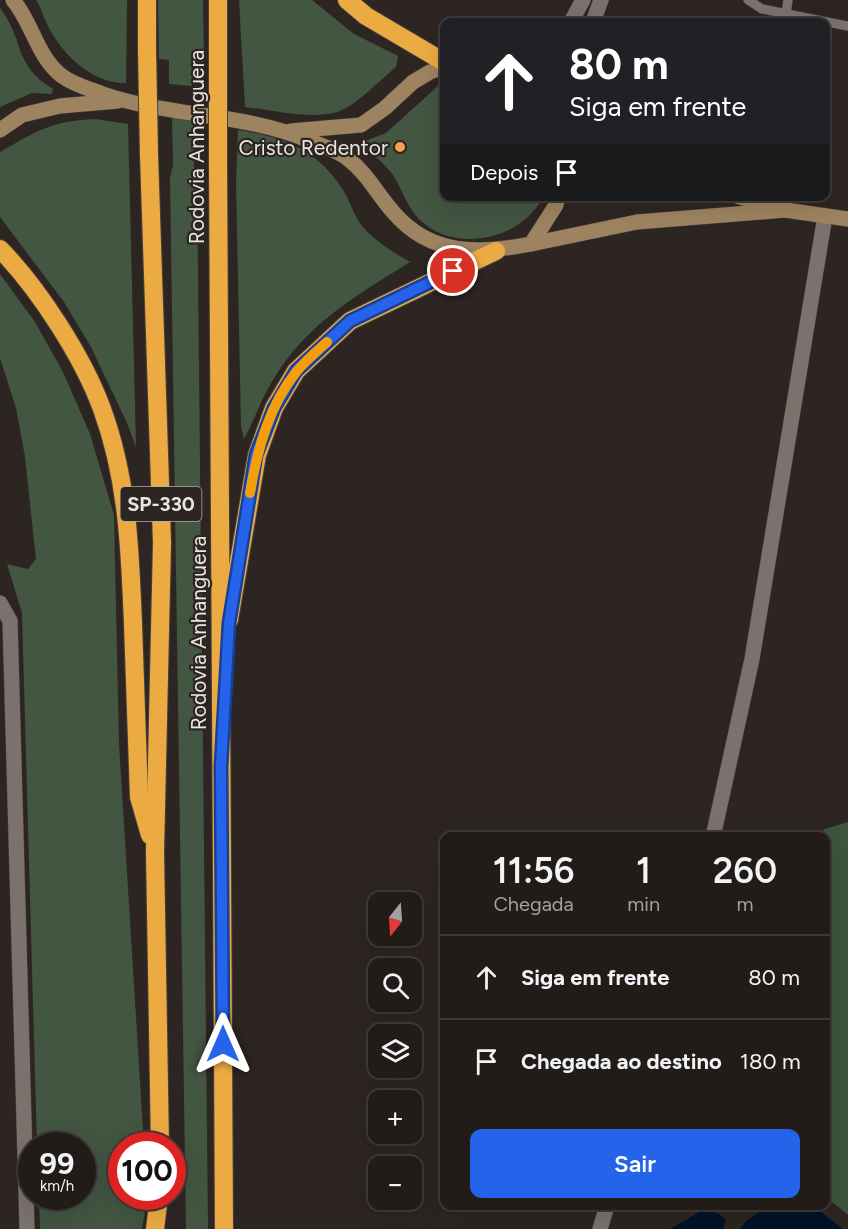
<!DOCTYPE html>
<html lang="pt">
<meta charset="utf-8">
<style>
body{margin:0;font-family:Figtree,sans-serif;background:#2a2522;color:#f1f3f6;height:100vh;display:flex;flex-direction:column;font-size:22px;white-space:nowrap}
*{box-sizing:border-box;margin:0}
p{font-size:20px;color:#a2a1a2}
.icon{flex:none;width:33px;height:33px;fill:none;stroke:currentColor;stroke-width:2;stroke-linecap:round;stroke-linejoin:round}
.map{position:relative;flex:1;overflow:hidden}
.details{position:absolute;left:440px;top:832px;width:390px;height:378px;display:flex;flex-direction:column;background:#221c19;border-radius:12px;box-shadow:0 6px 24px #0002,0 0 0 2px #3f3a38}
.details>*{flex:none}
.banner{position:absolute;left:440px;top:18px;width:390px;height:183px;border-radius:12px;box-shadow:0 6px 24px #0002,0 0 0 2px #3f3a38;background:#202124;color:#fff;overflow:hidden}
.needle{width:39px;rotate:197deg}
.fabs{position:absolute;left:368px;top:892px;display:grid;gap:12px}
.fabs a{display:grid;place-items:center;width:54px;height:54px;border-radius:12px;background:#221c19;box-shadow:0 6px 24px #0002,0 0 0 2px #3f3a38;font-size:30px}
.speed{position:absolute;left:18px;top:1132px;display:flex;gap:12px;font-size:30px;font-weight:700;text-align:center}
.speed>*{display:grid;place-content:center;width:78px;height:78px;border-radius:50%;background:#221c19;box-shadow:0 6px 24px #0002,0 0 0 2px #3f3a38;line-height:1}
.speed small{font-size:15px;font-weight:400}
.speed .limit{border:9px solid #d22;background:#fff;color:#111}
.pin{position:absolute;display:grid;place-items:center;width:51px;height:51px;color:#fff;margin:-26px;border:3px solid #fff;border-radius:50%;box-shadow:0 2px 6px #0007}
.me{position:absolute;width:66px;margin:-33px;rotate:0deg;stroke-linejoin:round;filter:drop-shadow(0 0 4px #0008)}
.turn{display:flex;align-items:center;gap:21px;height:126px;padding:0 30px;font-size:27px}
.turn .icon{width:78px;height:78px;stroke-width:2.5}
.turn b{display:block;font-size:42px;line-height:51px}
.then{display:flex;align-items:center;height:57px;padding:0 30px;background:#0003;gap:12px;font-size:22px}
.eta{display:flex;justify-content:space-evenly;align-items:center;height:102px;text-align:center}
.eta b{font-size:36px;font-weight:600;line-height:42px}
.action{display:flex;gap:12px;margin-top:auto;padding:12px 30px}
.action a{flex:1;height:69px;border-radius:12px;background:#2563eb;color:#fff;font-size:24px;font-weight:600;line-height:69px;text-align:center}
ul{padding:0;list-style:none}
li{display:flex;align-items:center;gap:18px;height:84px;padding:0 30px;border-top:2px solid #3f3a38}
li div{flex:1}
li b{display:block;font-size:22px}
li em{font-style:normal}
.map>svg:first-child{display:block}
.green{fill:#435642}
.forest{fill:#3e563d}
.water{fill:#021328}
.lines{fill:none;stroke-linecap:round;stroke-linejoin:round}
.lane-casing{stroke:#48423e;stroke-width:10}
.street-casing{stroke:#48423e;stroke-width:16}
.secondary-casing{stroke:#48423e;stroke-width:16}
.highway-casing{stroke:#48423e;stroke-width:20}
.lane{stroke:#7b726d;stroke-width:9}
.street{stroke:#7b726d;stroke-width:15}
.secondary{stroke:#9d8360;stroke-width:15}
.highway{stroke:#ecaa43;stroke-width:18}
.highway-bridge-casing{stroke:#48423e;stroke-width:20;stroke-linecap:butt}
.highway-bridge{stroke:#ecaa43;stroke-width:18}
.route-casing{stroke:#184099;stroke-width:15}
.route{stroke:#2563eb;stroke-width:10}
.slow{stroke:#f59e0b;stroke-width:10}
.poi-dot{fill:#f8a14b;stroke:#2d2521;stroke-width:2}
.labels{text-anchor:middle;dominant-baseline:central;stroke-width:4.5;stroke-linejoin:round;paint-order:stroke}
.shield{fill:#2d2521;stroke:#b1aba8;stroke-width:1.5}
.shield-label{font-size:20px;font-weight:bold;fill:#eae5e2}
.street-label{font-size:21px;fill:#eae5e2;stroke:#2d2521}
.poi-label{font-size:21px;fill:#eae5e2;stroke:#2d2521;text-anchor:end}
</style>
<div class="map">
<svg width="848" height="1229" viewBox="0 0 848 1229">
<rect width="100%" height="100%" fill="#2d2521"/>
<g class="green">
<path d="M 36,0 L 127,0 L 126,83 C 94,84 65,57 50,30 C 44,20 42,9 36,0 Z"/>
<polygon points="158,0 203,0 204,62 193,63 192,86 169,84 169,60 159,59"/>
<path d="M 239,0 L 312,0 L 354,34 L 398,56 L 396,67 C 380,80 356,106 337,112 C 309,120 274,110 245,107 Z"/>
<path d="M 0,8 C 25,40 12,64 53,89 L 52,94 L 32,93 L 0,107 Z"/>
<path d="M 444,84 L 444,196 L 543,197 C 522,240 453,255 418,218 C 406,205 402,189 393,175 C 384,163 371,153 360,143 L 386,133 L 439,85 Z"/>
<polygon points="172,117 193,118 194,166 197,179 208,1229 186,1229 170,178 173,165"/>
<path d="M 95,119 L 128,124 L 136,447 L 127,423 L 91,347 L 64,302 L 0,217 L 0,152 C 37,131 51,121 95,119 Z"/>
<path d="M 238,130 C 284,137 317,149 343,190 C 350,201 354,216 362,226 C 376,242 393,252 410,262 C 353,298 305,324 270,385 C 260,402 254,421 244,439 L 241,426 L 236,182 Z"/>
<polygon points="0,274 35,322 63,372 90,434 114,515 119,744 144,1146 122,1146 122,1197 147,1197 142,1229 40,1229 39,1197 82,1197 82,1146 37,1146 22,613 7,564 28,569 36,559 25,457 16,408 0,358"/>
</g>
<polygon class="forest" points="848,822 848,1215 825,1196 825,837 816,837 825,829"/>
<g class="water">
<polygon points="769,1206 813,1206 843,1229 740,1229 747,1220"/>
<polygon points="701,1211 718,1213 726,1220 723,1229 670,1229"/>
</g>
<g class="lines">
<defs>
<g id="lane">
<polyline points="748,0 762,9 848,26"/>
<polyline points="786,14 788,0"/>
</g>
<g id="street">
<polyline points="571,22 583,0"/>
<polyline points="593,22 601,0"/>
<polyline points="0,603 10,621 27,1229"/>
<polyline points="713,837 752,659 825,216"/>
<polyline points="600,1229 607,1206"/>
</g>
<g id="secondary">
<path d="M 13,0 C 32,22 37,57 62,76 C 74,85 90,89 103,94 C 170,117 245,113 310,141 C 322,146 337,150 347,158 C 367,173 377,194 394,213 C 431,256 480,254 531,244 L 556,205 L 558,196"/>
<polyline points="0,130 22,115 60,106 118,101"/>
<polyline points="291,131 361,125 385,108 413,82 430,72 444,67"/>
<polyline points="737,196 785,210 848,219"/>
<polyline points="531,244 637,222 785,210"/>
</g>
<g id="highway">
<polyline points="147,0 147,49"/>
<polyline points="218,0 218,51"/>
<polyline points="347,0 366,16 444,62"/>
<polyline points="149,155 162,543 155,852 160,1146"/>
<polyline points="218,162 224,1229"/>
<path d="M 0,249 C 39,289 83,357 102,409 C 128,480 130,551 133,624 C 135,682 137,740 139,797 L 150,835"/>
<polyline points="229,620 257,455 274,408 296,371 350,321 496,251"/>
<polyline points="155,1229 159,1197"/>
</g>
</defs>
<use href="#lane" class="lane-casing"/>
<use href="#street" class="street-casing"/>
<use href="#secondary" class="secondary-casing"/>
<use href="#highway" class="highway-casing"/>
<use href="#lane" class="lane"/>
<use href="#street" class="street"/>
<use href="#secondary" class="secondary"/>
<use href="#highway" class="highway"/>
<defs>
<g id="highway-bridge">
<polyline points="147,49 149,155"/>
<polyline points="218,162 218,51"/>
</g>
</defs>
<use href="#highway-bridge" class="highway-bridge-casing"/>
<use href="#highway-bridge" class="highway-bridge"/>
</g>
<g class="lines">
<defs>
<polyline id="route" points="223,1044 221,766 229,623 256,455 274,408 296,371 324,345 350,321 453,271"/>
</defs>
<use href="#route" class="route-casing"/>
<use href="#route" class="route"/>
<path class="slow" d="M 250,493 C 257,451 269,405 297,371 C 305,361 317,351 327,342"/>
</g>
<circle class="poi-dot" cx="400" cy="147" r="6"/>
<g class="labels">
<rect class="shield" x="120.5" y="487" width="81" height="34" rx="4.5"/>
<g class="shield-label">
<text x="161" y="504">SP-330</text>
</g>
<g class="street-label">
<text transform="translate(196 147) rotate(-90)">Rodovia Anhanguera</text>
<text transform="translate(198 633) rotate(-90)">Rodovia Anhanguera</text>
</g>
<g class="poi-label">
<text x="388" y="147">Cristo Redentor</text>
</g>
</g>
</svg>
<div class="fabs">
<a><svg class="needle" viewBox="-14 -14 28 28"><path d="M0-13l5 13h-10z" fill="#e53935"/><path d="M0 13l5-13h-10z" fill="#a2a1a2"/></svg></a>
<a><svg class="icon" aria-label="search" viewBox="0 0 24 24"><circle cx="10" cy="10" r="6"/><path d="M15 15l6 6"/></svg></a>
<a><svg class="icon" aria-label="layers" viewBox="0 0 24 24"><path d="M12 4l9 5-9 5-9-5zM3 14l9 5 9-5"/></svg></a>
<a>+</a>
<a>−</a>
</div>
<div class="speed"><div>99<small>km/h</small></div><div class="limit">100</div></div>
<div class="pin" style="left:453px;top:271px;background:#d93025"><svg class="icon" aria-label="arrive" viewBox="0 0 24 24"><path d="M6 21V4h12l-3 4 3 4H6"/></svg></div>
<svg class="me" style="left:223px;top:1044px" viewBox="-20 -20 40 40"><path d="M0-17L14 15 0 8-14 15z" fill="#2563eb" stroke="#fff" stroke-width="4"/></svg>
<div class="banner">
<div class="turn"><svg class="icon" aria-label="ahead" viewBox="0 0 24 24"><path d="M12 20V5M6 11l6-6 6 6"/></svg><div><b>80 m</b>Siga em frente</div></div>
<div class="then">Depois<svg class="icon" aria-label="arrive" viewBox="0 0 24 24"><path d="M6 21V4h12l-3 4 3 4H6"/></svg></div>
</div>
<section class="details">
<div class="eta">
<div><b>11:56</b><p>Chegada</p></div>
<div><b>1</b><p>min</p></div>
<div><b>260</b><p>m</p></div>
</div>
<ul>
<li><svg class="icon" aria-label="ahead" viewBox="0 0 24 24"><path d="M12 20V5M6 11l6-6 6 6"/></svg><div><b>Siga em frente</b></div><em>80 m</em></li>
<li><svg class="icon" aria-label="arrive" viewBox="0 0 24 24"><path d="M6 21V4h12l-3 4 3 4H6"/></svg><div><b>Chegada ao destino</b></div><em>180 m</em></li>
</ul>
<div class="action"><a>Sair</a></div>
</section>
</div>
